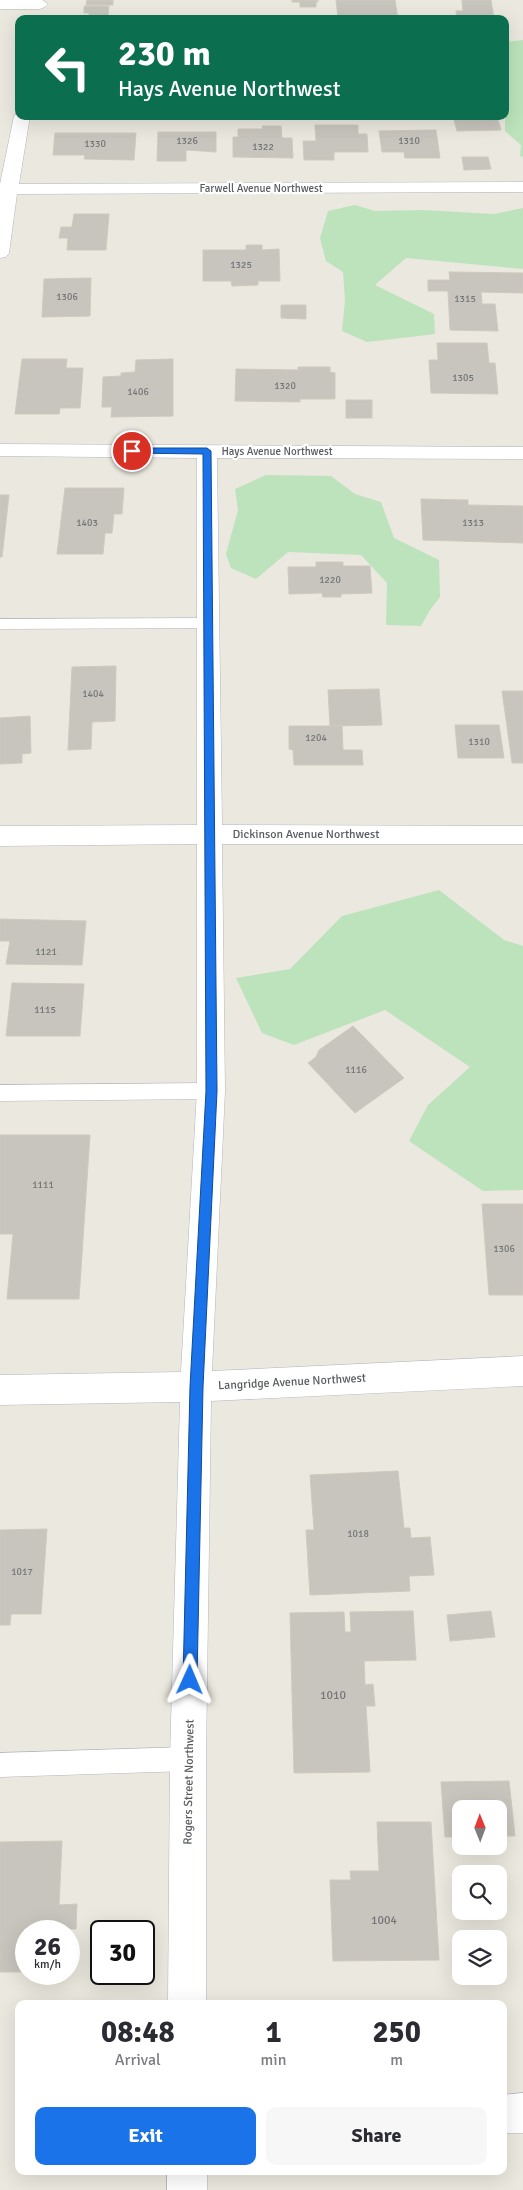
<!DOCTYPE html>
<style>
body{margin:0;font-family:Signika,sans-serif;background:#f7f7f7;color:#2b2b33;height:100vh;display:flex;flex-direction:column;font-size:19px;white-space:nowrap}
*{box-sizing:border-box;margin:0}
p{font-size:16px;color:#7c7c81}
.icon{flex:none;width:28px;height:28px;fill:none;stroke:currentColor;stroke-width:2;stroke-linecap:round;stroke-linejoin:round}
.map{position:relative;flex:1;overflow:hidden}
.panel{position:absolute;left:15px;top:2000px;width:492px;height:175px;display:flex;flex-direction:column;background:#fff;border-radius:10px;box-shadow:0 5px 20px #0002}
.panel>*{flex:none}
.banner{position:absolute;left:15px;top:15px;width:494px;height:105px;border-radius:10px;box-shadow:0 5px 20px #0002;background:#0b6e4f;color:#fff;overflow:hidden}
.needle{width:32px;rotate:359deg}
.controls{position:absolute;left:452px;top:1800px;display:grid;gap:10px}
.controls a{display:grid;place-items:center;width:55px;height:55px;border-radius:10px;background:#fff;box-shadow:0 5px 20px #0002;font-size:25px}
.speed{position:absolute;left:15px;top:1920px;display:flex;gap:10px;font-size:25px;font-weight:700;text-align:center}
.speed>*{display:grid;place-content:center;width:65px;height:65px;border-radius:50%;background:#fff;box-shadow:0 5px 20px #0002;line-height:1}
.speed small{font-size:12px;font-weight:400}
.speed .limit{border:2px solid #111;border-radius:8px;background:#fff;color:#111}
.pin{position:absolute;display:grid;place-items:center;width:42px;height:42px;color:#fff;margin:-21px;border:2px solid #fff;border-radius:50%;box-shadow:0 1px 5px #0007}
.me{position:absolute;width:55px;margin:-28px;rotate:1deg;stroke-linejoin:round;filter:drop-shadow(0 0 4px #0008)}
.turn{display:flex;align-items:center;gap:18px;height:105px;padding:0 20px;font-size:22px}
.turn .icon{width:65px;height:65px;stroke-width:2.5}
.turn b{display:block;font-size:35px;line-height:42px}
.eta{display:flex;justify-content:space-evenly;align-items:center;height:85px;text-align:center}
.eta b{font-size:30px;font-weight:800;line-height:35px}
.cta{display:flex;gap:10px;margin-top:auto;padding:10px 20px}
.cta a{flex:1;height:58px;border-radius:10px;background:#1a73e8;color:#fff;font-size:20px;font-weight:800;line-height:58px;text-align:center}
.cta a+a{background:#f7f7f7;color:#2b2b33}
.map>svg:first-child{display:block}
.green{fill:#bce3bb}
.building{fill:#c8c5be;stroke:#d0c9bd}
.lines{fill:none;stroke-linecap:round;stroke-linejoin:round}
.lane-casing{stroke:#b2b6ba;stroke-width:1}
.street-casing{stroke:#b2b6ba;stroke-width:1}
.lane{fill:#fff;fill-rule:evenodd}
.street{fill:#fff;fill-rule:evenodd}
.route{fill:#1a73e8;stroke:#114b97}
.labels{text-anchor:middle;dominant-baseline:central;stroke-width:4.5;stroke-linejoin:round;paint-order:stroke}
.number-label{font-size:10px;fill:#747678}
.far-street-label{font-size:11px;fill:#585c60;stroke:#fff}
.street-label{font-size:12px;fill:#585c60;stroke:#fff}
.near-number-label{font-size:12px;fill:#747678}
</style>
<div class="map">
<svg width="523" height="2190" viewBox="0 0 523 2190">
<rect width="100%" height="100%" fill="#ebe8df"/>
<g class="green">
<polygon points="523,40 523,157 520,156 521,145 505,131 505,42"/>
<polygon points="355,205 375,211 424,210 494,214 523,208 523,269 406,258 375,285 434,314 435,334 367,342 342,331 345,300 343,272 326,261 320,238 328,211"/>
<polygon points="266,475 331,476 355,494 381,502 394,538 439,560 440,597 430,610 421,626 386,625 387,583 361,555 288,552 256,579 231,568 226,554 238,510 235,489"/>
<polygon points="439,890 504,940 523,946 523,1190 483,1191 409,1141 428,1105 470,1067 385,1010 294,1045 262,1033 236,978 290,969 342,916"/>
</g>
<g class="building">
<polygon points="87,0 113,0 113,5 86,5"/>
<polygon points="292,0 318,0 318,2 316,2 316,7 300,7 300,2 292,2"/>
<polygon points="336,0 395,0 398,19 381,19 380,16 338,17"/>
<polygon points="462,0 491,0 494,19 457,19 456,11 463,11"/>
<polygon points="84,6 109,6 108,16 122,16 122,19 89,19 89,13 84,13"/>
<polygon points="453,116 497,116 501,130 457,131"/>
<polygon points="315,125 358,125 358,134 367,134 368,152 334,152 334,160 304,160 303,141 316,141"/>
<polygon points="262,126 281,126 282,138 292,138 293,158 233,157 233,137 238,137 238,129 263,129"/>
<polygon points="436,130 440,158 405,158 404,152 382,152 379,131"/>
<polygon points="158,132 216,132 216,152 186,150 186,161 157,161"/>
<polygon points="55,133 136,133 134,160 84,159 85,155 53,155"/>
<polygon points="462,157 488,157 491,169 464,170"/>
<polygon points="74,214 109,214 106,250 67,250 68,238 59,238 61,227 72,227"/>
<polygon points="246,245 262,245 262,250 279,249 280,281 258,281 258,285 232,286 231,281 203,281 203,250 246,250"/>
<polygon points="449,272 523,273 523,293 481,292 482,304 495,304 498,331 450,330 448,291 428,291 428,280 450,280"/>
<polygon points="91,278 90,316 42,317 44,279"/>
<polygon points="281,305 306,305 306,319 281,318"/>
<polygon points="437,343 487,343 489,363 495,363 498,394 431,393 429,360 438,360"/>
<polygon points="22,359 67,359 66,368 83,368 80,408 60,408 59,414 15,414"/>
<polygon points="173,359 173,416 111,417 112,407 102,407 103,377 121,376 121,373 135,372 136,360"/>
<polygon points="298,367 330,367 330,372 335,373 335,399 300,399 300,402 235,401 236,369 298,370"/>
<rect x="346" y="400" width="26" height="18"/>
<polygon points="65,488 124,488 122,514 114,514 112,533 105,533 103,554 57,554"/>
<polygon points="0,495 9,495 2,557 0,557"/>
<polygon points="421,499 468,500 468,505 523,506 523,543 423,540"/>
<polygon points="316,562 343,562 343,566 370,566 372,593 341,594 341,597 323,597 322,593 289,594 288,567 316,567"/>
<polygon points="116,666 115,721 92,722 91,749 68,750 72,667"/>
<polygon points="379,689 382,725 330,726 328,690"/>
<polygon points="502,691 523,691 523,763 512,763"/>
<polygon points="30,716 31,753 22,754 22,763 0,764 0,718"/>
<polygon points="455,725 499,725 504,758 458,758"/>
<polygon points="289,726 342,726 343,750 362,750 363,765 294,765 293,750 289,749"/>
<polygon points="0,919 86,921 82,965 6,964 10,941 0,941"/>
<polygon points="12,983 84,984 80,1036 6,1036"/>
<polygon points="353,1026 404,1078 355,1113 308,1063 316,1057 319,1050"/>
<polygon points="0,1135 90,1135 79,1299 7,1299 13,1234 0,1234"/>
<polygon points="482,1204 523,1204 523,1295 489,1295"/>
<polygon points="398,1471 404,1528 410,1528 411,1538 430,1537 434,1575 409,1576 410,1591 310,1595 306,1530 314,1530 310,1475"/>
<polygon points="47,1529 41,1614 11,1614 10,1625 0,1625 0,1530"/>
<polygon points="413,1611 416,1660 364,1661 365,1685 373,1684 375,1706 366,1706 370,1772 294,1773 290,1613 344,1612 345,1632 351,1632 350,1612"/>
<polygon points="491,1611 495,1637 450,1641 447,1615"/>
<polygon points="509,1781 515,1836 499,1836 499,1809 461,1809 461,1837 445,1837 441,1782"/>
<polygon points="377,1822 431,1822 439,1960 333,1961 330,1880 351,1880 350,1871 379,1871"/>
<polygon points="62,1841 59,1905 77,1904 76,1929 57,1929 57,1931 26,1931 26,1972 0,1972 0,1842"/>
</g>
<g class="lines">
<defs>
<g id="lane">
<polygon points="209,618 214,619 217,623 214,627 209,628 0,629 0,619"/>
<polygon points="211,1083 218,1085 220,1091 218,1097 211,1099 0,1101 0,1085"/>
<polygon points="188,1747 196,1751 200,1759 196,1767 188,1771 0,1777 0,1753"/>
</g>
<g id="street">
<polygon points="0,0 42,0 48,4 45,7 40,9 0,9"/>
<polygon points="19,112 19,116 30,116 19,184 523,182 523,192 17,194 9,253 6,257 0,258 0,184 14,116"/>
<polygon points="0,444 523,447 523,459 217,458 222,825 523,826 523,844 222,844 225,1091 212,1371 523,1356 523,1386 211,1401 206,1759 206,2004 168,2004 170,1759 180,1402 0,1405 0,1375 181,1372 197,1091 197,844 0,846 0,826 197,825 197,458 0,456"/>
<polygon points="523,2093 523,2133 504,2133 504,2095"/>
<rect x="167" y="2171" width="40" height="19"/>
</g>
</defs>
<use href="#lane" class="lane-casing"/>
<use href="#street" class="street-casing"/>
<use href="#lane" class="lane"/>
<use href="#street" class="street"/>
</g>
<polygon class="route" points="132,448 207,448 211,451 217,1091 203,1387 197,1680 195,1685 190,1687 185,1685 183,1680 190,1387 206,1091 203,454 129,453 129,449"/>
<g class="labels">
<g class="number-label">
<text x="187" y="141">1326</text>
<text x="409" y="141">1310</text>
<text x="95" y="144">1330</text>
<text x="263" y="147">1322</text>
<text x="241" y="265">1325</text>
<text x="67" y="297">1306</text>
<text x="465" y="299">1315</text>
<text x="463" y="378">1305</text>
<text x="285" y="386">1320</text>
<text x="138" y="392">1406</text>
<text x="87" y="523">1403</text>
<text x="473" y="523">1313</text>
<text x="330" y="580">1220</text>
<text x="93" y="694">1404</text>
<text x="316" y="738">1204</text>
<text x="479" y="742">1310</text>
<text x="46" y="952">1121</text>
<text x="45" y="1010">1115</text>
<text x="356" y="1070">1116</text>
<text x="43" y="1185">1111</text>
<text x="504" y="1249">1306</text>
<text x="358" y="1534">1018</text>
<text x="22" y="1572">1017</text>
</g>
<g class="far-street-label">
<text x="261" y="188">Farwell Avenue Northwest</text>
<text x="277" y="451">Hays Avenue Northwest</text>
</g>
<g class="street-label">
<text x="306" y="834">Dickinson Avenue Northwest</text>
<text transform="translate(292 1382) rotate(-3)">Langridge Avenue Northwest</text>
<text transform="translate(189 1782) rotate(-89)">Rogers Street Northwest</text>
</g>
<g class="near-number-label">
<text x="333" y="1695">1010</text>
<text x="384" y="1920">1004</text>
</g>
</g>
</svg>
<div class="controls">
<a><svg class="needle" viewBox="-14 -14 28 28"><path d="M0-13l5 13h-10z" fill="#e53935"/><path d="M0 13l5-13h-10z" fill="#7c7c81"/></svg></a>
<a><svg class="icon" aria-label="search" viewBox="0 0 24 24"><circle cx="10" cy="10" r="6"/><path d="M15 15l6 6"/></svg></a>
<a><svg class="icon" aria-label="layers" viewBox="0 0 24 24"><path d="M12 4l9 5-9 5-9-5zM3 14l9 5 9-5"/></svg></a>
</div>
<div class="speed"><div>26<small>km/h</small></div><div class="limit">30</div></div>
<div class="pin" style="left:132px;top:451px;background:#d93025"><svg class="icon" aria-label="arrive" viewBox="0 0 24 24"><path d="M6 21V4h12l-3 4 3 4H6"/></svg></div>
<svg class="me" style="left:190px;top:1680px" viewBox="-20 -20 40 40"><path d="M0-17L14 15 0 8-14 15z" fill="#1a73e8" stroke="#fff" stroke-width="4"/></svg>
<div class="banner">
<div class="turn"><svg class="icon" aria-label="left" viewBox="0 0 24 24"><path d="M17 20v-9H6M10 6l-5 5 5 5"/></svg><div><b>230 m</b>Hays Avenue Northwest</div></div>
</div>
<section class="panel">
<div class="eta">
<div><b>08:48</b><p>Arrival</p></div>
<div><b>1</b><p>min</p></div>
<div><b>250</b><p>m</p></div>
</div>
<div class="cta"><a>Exit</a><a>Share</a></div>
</section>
</div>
